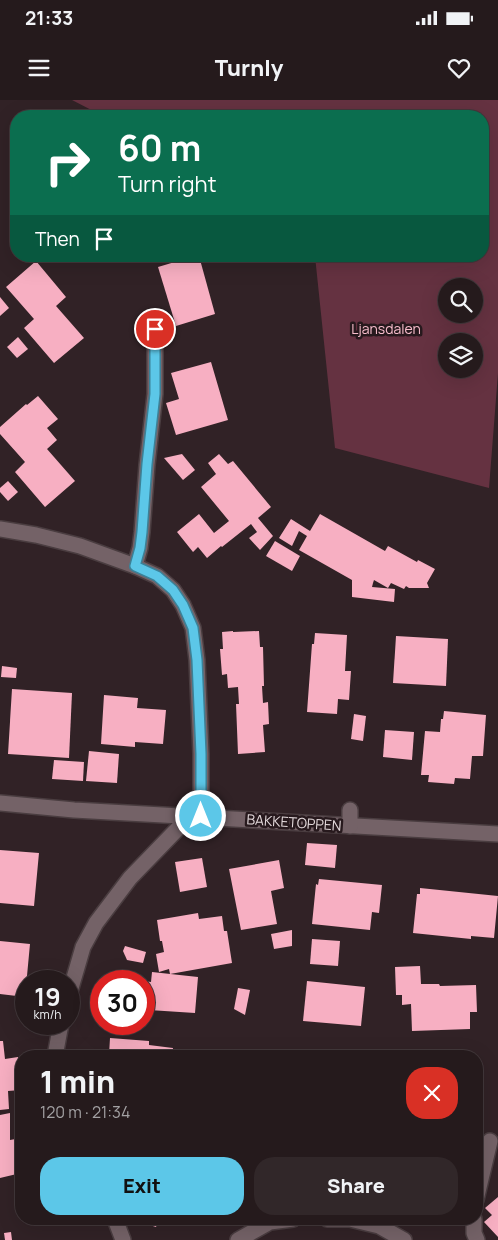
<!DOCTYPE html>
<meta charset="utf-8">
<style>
body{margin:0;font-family:Manrope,sans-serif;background:#312729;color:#f1f3f6;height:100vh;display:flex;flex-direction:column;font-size:19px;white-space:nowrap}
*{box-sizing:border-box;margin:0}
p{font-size:16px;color:#a3a1a3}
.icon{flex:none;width:28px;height:28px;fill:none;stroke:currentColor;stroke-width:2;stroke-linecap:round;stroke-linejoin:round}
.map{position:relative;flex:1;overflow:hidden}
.drawer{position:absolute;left:15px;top:950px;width:468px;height:175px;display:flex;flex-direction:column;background:#251a1c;border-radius:20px;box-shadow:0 5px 20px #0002,0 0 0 1px #42383b}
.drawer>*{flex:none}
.guide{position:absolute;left:10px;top:10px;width:479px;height:152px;border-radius:20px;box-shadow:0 5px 20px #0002,0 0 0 1px #42383b;background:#0b6e4f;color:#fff;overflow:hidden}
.controls{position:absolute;left:438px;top:178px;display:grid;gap:10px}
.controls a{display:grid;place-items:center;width:45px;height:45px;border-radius:50%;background:#251a1c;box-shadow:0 5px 20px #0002,0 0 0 1px #42383b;font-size:25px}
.speed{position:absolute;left:15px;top:870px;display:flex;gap:10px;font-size:25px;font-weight:700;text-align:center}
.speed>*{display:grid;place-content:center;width:65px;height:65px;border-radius:50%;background:#251a1c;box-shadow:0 5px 20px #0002,0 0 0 1px #42383b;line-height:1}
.speed small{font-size:12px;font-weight:400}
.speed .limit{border:8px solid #d22;background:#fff;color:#111}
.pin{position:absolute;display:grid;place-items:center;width:42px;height:42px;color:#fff;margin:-21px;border:2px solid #fff;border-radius:50%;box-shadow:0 1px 5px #0007}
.me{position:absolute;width:55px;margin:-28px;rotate:0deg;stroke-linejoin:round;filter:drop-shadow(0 0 4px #0008)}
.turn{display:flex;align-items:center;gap:18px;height:105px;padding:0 25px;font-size:22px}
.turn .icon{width:65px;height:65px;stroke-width:2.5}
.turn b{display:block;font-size:35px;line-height:42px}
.then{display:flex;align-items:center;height:48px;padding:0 25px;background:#0003;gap:10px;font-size:19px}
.round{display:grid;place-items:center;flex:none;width:52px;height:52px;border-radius:20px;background:#312729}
.summary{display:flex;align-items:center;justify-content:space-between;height:85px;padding:0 25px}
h1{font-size:30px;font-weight:800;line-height:38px}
.button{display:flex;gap:10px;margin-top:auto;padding:10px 25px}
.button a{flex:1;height:58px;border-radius:20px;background:#5cc7e8;color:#111;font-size:20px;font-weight:800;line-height:58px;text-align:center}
.button a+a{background:#312729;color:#f1f3f6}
.status{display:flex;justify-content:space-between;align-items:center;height:35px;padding:0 25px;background:#251a1c;direction:ltr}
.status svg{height:14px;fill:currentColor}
header{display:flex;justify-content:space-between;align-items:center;height:65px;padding:0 25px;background:#251a1c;font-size:22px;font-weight:800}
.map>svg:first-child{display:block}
.green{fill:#653241;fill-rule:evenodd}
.building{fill:#f7afc2}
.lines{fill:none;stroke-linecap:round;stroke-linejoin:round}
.minor-casing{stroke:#4a3d40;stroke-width:18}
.minor{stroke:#746267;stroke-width:15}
.route-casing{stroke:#3c8197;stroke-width:12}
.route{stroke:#5cc7e8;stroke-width:9}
.labels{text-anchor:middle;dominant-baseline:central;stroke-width:5;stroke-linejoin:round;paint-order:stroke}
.park-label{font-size:14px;fill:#f9becd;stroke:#27191d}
.street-label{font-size:14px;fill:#e5dbdd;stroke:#27191d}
</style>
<div class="status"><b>21:33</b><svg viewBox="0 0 49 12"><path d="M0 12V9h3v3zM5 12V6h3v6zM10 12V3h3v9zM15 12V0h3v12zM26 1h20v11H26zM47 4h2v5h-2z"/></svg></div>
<header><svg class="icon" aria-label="menu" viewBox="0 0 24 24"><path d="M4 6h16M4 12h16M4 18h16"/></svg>Turnly<svg class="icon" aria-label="heart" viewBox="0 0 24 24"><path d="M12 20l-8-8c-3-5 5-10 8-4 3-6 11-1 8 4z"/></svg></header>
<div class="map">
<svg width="498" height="1140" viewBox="0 0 498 1140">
<rect width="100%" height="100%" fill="#312226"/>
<path class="green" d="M 72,0 L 498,0 L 498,273 L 489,388 L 335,348 L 315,156 L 482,156 L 482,16 L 103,16 ZM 446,186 L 474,186 L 474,214 L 446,214 ZM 446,241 L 474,241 L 474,269 L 446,269 Z"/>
<g class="building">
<polygon points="195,156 199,156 215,214 176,226 158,167"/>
<polygon points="36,161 66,197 56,206 84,238 54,263 24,228 34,219 6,187"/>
<polygon points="0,197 9,208 0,216"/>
<polygon points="18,237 28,249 17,258 7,247"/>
<polygon points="211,262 228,320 176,335 166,303 179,299 171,273"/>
<polygon points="38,296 58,319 47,328 57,340 47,349 75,381 45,407 15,372 25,362 0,334 0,327 26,304 27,305"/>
<polygon points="182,354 195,370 183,380 164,358"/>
<polygon points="219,354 228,364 233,361 271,407 258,418 273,436 260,450 249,438 257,432 251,424 222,447 221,446 207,458 198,447 193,452 177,432 199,414 214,433 229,421 201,387 216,374 208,363"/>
<polygon points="8,381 18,392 8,401 0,392 0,388"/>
<polygon points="320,414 385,451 388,446 417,462 418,460 435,469 427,483 429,488 409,488 406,486 404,489 391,483 388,488 374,480 373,483 372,487 395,489 394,502 352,497 352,480 299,450 307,436 299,431 292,446 279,438 291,419 310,431"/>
<polygon points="275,441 300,456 292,471 266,456"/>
<polygon points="233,531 233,532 259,531 260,547 263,547 264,586 262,586 263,603 268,602 269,624 263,625 265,652 238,654 236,604 239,604 238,587 228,588 227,574 222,575 220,549 223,549 222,532"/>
<polygon points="315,533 347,535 345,571 351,571 349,600 338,599 337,614 307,612 312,544 314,544"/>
<polygon points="396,536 448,539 446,586 393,583"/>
<polygon points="2,566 17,568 16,578 1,577"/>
<polygon points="12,589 72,593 69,658 8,654"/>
<polygon points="104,595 138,598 137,608 166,610 163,644 135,642 135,647 101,644"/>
<polygon points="444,611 486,615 483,656 472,656 470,679 455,678 454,684 428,682 429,675 421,675 425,631 440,632 441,619 443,619"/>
<polygon points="354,614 366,616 363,641 351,639"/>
<polygon points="385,630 414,632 412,660 383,657"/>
<polygon points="89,651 119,654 117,683 86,681"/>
<polygon points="54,660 84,662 83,681 52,679"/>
<polygon points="307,743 337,745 335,768 305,765"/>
<polygon points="0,750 39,753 34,806 0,803"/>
<polygon points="202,758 207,787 180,792 175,762"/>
<polygon points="279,760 284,788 271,791 277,824 241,830 229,769"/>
<polygon points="319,779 382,785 379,813 372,812 370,830 312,824 316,784 318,785"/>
<polygon points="420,788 498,796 494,838 471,836 471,839 413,833 417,794 420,794"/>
<polygon points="198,813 199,819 222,816 224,831 227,831 232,863 170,874 169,869 159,872 156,854 164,852 162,841 160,841 157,820"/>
<polygon points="292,830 292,846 274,849 271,834"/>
<polygon points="312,839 340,841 338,866 310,864"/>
<polygon points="0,841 30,844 25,897 0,894"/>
<polygon points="125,846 146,852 143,863 127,860 123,851"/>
<polygon points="420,866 421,884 439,884 440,886 476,885 477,912 470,912 470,929 412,931 411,904 402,905 402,895 396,895 395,867"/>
<polygon points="152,872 198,877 195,913 149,910 150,901 144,901 144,881 151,882"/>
<polygon points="307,881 365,887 361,926 303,921"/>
<polygon points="238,888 250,890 245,915 234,909"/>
<polygon points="110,938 149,941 149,945 173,948 172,956 101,956 101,954 109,955"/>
<polygon points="0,941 3,941 5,959 18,957 21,990 8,991 9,1009 0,1010"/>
<polygon points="10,1013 10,1040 21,1038 21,1073 0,1078 0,1015"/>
<polygon points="498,1097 498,1137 484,1122 492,1115 485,1108"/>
<polygon points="131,1119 159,1119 156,1127"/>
<polygon points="11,1132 12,1140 5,1140 4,1133"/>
</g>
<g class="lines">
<defs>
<g id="minor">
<polyline points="0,429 36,435 80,446 135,466 157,476 173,490 183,505 193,528 197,560 201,654 201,716"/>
<polyline points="135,466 140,448 142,432 147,365 155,294 155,229"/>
<polyline points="0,703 74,710 498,734"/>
<polyline points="350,710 350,726"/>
<polyline points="69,895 83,847 96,823 130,778 190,716"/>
<polyline points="55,956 61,924"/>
<polyline points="476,1100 490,1041"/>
<polyline points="115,1119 123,1140"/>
<polyline points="327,1119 350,1119 379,1126 404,1140"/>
<polyline points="474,1119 474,1133 477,1140"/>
<polyline points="238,1140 270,1122 293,1119"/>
</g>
</defs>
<use href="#minor" class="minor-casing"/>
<use href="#minor" class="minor"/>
</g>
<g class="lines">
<defs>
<polyline id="route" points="155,229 155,294 147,364 142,432 140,448 135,466 157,476 173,490 183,505 193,528 197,560 201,654 201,716"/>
</defs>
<use href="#route" class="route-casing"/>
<use href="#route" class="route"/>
</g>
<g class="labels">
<g class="park-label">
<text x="386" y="228">Ljansdalen</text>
</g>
<g class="street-label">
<text transform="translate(294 722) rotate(4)">BAKKETOPPEN</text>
</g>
</g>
</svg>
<div class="controls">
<a><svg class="icon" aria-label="search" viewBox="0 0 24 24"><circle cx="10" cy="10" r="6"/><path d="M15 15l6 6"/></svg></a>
<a><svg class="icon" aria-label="layers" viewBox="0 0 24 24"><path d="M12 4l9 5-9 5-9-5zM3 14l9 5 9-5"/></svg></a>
</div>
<div class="speed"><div>19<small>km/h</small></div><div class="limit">30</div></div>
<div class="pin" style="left:155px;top:229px;background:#d93025"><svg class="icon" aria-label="arrive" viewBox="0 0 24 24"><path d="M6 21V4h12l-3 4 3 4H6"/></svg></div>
<svg class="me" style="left:201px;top:716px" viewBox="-20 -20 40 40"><circle r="17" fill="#5cc7e8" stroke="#fff" stroke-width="3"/><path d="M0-11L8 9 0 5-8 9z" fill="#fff"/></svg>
<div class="guide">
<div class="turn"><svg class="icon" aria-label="right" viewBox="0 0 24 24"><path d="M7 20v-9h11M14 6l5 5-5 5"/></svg><div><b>60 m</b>Turn right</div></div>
<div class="then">Then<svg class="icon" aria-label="arrive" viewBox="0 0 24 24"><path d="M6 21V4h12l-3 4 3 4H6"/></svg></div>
</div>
<section class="drawer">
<div class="summary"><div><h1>1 min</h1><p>120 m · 21:34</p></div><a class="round" style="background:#d93025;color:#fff"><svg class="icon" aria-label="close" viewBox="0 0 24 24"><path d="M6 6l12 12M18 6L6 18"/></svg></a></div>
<div class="button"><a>Exit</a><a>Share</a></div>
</section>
</div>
